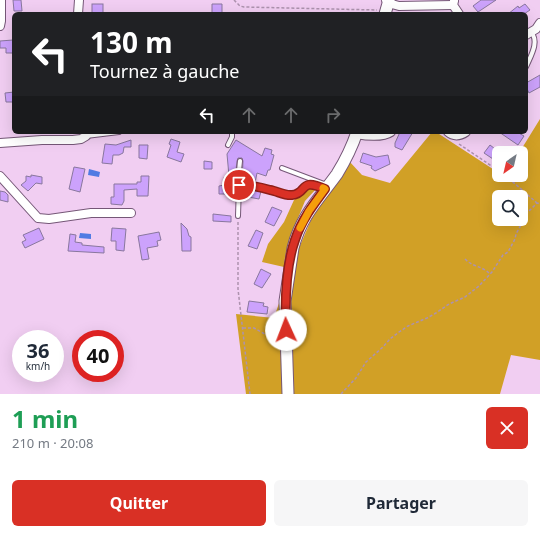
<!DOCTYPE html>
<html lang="fr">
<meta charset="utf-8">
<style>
body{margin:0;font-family:"Noto Sans",sans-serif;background:#f6f6f7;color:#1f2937;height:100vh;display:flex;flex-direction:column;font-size:15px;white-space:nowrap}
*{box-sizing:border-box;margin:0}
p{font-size:13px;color:#747a83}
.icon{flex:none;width:22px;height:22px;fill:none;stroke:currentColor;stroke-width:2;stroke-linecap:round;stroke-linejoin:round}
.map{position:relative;height:394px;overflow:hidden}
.panel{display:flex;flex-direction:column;background:#fff;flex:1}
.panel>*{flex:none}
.banner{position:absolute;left:12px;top:12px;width:516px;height:122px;border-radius:6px;box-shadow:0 4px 16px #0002;background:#202124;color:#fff;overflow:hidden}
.needle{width:26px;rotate:214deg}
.tools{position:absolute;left:492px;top:146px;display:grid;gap:8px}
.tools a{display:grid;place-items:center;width:36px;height:36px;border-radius:6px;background:#fff;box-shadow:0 4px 16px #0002;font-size:20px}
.speed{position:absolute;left:12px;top:330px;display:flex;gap:8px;font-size:20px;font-weight:700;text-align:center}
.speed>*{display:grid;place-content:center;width:52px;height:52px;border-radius:50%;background:#fff;box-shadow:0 4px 16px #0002;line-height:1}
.speed small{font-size:10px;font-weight:400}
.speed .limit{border:6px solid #d22;background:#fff;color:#111}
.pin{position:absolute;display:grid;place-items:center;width:34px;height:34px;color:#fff;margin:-17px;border:2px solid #fff;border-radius:50%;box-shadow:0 1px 4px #0007}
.me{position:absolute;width:44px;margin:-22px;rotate:358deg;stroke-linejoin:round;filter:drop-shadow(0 0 3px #0008)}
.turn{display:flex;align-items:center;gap:14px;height:84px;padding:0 12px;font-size:18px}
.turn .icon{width:52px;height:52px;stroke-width:2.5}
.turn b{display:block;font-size:28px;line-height:34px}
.lanes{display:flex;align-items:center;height:38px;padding:0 12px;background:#0003;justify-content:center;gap:20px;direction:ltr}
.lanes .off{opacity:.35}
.round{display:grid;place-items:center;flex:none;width:42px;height:42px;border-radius:6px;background:#f6f6f7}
.headline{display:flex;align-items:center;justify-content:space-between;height:68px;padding:0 12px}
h1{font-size:24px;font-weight:700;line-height:30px;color:#1e9e55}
.primary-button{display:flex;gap:8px;margin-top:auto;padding:8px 12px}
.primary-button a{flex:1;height:46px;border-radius:6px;background:#d93025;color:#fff;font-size:16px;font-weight:700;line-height:46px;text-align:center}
.primary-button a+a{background:#f6f6f7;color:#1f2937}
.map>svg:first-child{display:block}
.green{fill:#d1a026;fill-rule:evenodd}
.water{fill:#507be3}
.building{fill:#cca2fc;stroke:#89779e}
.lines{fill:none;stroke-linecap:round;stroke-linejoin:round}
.lane-casing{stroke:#755777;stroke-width:6}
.street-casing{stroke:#755777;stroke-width:10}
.secondary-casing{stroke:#755777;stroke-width:13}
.path{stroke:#ad92ae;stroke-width:1.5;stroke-dasharray:3 2;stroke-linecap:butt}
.lane{stroke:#fff;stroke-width:4}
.street{stroke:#fff;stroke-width:8}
.secondary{stroke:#fff;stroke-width:11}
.route-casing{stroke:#8d1f18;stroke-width:10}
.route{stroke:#d93025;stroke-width:7}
.slow{stroke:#f59e0b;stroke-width:7}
</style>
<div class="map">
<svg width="540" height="394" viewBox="0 0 540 394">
<rect width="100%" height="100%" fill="#f1cef2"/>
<g class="green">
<path d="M 540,119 L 540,360 L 511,355 L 500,394 L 246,394 L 236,314 L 274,318 L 292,264 L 318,204 L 349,161 L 362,175 L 390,183 L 432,132 L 436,132 L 499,173 L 499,175 L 505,177 L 506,175 L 521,175 L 521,153 L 519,153 ZM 499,197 L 521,197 L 521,219 L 499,219 Z"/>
<polygon points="306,189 316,189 305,201 291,235 285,257 284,267 262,262 268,244 284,222 294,200"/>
</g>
<g class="water">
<polygon points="89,169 100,172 99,177 88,175"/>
<polygon points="80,233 91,234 91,239 79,238"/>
</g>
<g class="building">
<polygon points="13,0 21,0 22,11 14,11"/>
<polygon points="481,0 496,0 478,12 473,6"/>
<rect x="92" y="4" width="11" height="10"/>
<polygon points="212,4 222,4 222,14 212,13"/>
<polygon points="525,4 530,10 524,14 508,14 518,6 519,8"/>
<polygon points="13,40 14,53 6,53 6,48 0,48 0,41"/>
<polygon points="540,75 540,87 529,93 526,87 526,83"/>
<polygon points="14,92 14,102 6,102 5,93"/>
<polygon points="400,132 413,132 402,150 395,147 395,143"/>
<polygon points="499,132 517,132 524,136 518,145"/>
<polygon points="171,139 180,142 177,152 184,154 181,162 167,157 171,145 169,144"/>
<polygon points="131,140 131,147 124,147 123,153 119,155 113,155 112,164 102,163 105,144 116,145"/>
<polygon points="236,140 262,156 265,148 272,150 271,154 274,155 270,170 268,170 266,176 257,173 255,183 242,182 243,161 242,158 238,158 237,161 235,180 235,194 219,194 219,186 224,185 224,177 229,176 227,154"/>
<polygon points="139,145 148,145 147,159 139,158"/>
<polygon points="490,145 499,152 499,163 484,153"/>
<polygon points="363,153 376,157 388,155 390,164 375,171 371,168 372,166 360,162"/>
<polygon points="204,161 212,162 212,169 204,169"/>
<polygon points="74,167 85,169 80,192 69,189"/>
<polygon points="31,175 42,177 42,184 36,183 28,191 21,185 26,181 26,176 31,177"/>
<polygon points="141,176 149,176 148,196 137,196 137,189 124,190 124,201 122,205 111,204 111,197 114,197 114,184 137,184 137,182 141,182"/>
<polygon points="242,189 261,191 259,199 243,196"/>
<polygon points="0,191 5,192 8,195 8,202 0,200"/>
<polygon points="272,207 282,211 274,226 265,222"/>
<polygon points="213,214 231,216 231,222 213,221"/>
<polygon points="181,223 187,229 189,236 191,237 191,251 182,251"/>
<polygon points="39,228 44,239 25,248 22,242 26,240 23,235"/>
<polygon points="112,228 126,229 124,251 116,250 116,241 111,241"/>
<polygon points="256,230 263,233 257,249 248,246"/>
<polygon points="159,232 161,240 157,241 158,246 147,248 149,259 142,260 138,236"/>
<polygon points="70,234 76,235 75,242 82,243 82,245 104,247 104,253 68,251"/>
<polygon points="261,269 271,274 262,288 254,284"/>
<polygon points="249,301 264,303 263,306 268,307 267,314 247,312"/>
</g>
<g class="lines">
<defs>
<g id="lane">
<path d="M 526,67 C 530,57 540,42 531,32"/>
<polyline points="86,136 119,132"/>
<polyline points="228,145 232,137 232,132"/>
<path d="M 240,161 L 238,180 L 239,185 C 250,185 260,187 270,190 C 277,191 285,196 292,195 C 308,194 298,177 325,189"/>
<polyline points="282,168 327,185"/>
<polyline points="238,216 239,185"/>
</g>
<g id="street">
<polyline points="386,0 388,3 399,6 453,5"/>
<polyline points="454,1 453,5 459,14"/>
<polyline points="78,14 79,0"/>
<polyline points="0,26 1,21 1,0"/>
<polyline points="526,35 536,29 540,23"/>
<path d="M 448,132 C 454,137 460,136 466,132"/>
<path d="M 356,134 C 367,136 382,138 391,132"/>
<polyline points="0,143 42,140 73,140 81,139 86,136 85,132"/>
<polyline points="0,176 38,218 49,219 91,213 131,213"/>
</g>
<g id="secondary">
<polyline points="385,14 389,0"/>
<path d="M 288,394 L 285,301 L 293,248 C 301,216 319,199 337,174 C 345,161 352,147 357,132"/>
</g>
</defs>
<use href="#lane" class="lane-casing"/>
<use href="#street" class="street-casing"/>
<use href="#secondary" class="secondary-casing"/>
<g class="path">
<polyline points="234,0 240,6 244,7 377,10"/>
<polyline points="459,144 499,171"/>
<polyline points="505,175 537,203"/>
<polyline points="238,222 238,289 250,394"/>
<path d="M 465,259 C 474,268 481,265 490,274"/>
<polyline points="243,328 254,328 277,341"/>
<polyline points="341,394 356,378 366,362 383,347 390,339 399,332 408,326 427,318 436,313 449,304 465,297 479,286 492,272 503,255 508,252 515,239 516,234 528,212 537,203 540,204"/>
</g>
<use href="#lane" class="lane"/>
<use href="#street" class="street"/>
<use href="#secondary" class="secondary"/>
</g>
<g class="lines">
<defs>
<path id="route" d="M 239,185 C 250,185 260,187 270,190 C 277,191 285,196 292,195 C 308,194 298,177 325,189 C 313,205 301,221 295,240 C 286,265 285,303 286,330"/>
</defs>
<use href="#route" class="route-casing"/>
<use href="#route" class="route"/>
<polyline class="slow" points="300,228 309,211 325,189 323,188"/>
</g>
</svg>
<div class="tools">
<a><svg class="needle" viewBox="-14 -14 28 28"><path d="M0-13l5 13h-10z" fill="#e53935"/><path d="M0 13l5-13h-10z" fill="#747a83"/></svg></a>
<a><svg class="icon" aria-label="search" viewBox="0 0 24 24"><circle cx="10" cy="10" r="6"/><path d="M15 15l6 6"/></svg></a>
</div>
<div class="speed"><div>36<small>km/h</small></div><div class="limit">40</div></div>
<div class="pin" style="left:239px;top:185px;background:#d93025"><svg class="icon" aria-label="arrive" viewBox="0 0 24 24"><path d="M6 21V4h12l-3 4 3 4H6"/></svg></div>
<svg class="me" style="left:286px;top:330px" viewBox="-20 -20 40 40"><circle r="19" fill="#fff"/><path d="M0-13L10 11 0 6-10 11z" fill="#d93025"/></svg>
<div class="banner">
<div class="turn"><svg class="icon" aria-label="left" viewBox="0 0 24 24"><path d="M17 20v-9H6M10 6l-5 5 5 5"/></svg><div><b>130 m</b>Tournez à gauche</div></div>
<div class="lanes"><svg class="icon" aria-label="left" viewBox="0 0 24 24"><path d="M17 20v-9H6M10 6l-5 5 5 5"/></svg><svg class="icon off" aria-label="ahead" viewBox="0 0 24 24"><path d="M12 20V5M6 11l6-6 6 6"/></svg><svg class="icon off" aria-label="ahead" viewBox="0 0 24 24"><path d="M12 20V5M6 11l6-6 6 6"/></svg><svg class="icon off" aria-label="right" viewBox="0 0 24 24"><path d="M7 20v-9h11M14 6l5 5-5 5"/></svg></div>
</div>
</div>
<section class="panel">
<div class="headline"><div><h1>1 min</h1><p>210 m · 20:08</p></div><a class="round" style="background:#d93025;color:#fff"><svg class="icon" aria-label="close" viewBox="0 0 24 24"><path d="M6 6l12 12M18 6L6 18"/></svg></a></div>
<div class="primary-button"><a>Quitter</a><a>Partager</a></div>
</section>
